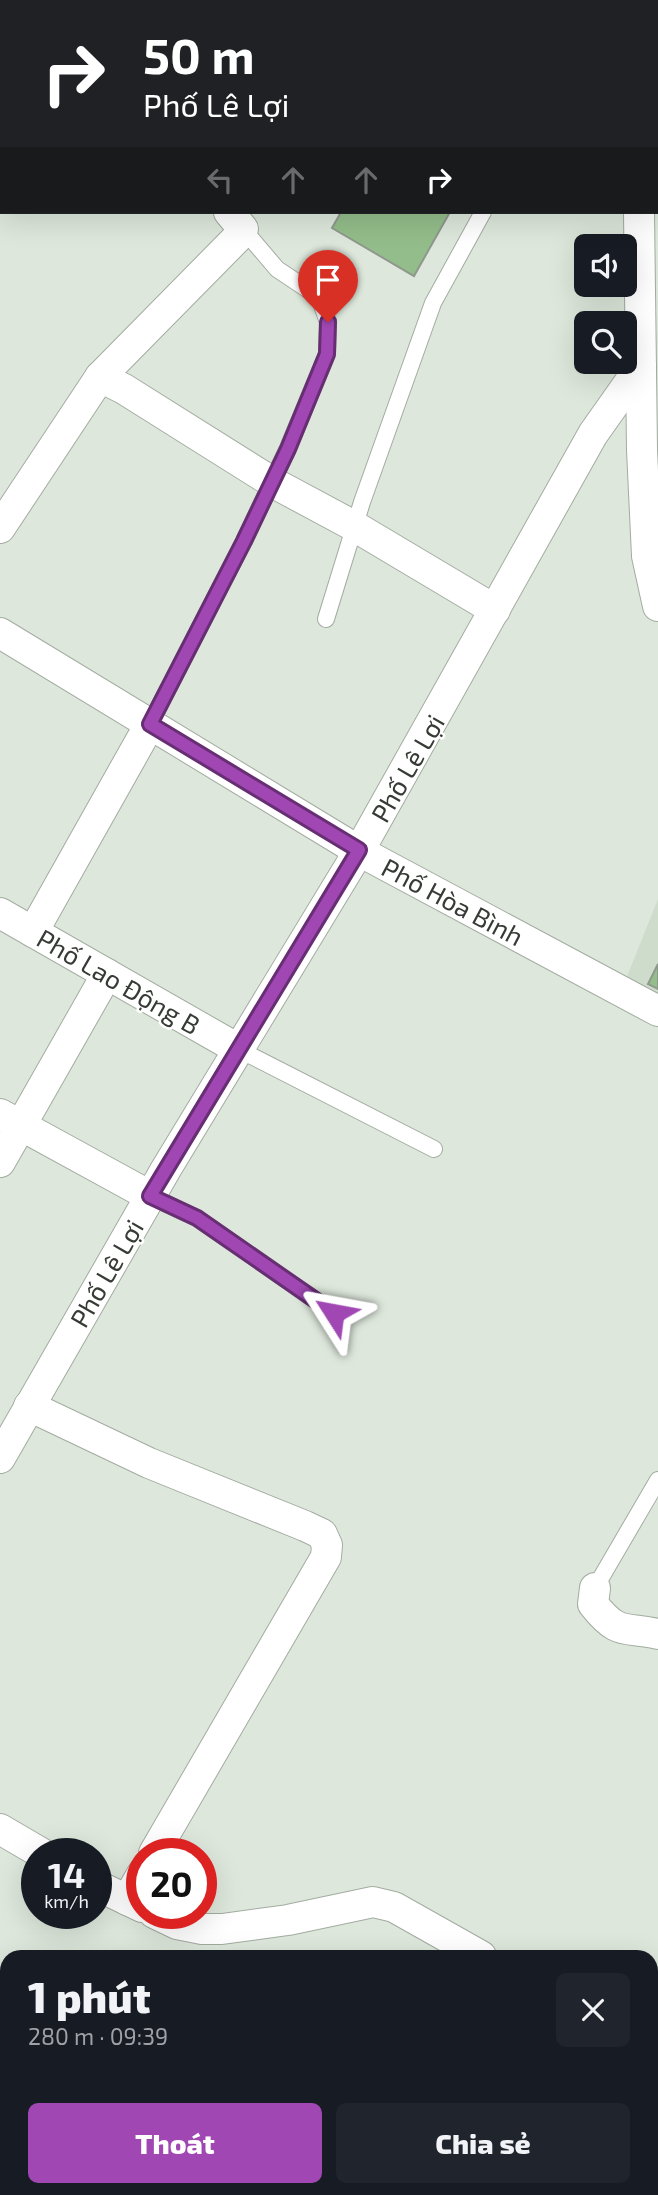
<!DOCTYPE html>
<html lang="vi">
<meta charset="utf-8">
<style>
body{margin:0;font-family:"Exo 2",sans-serif;background:#20242c;color:#f1f3f6;height:100vh;display:flex;flex-direction:column;font-size:26px;white-space:nowrap}
*{box-sizing:border-box;margin:0}
p{font-size:23px;color:#9ea1a6}
.icon{flex:none;width:38px;height:38px;fill:none;stroke:currentColor;stroke-width:2;stroke-linecap:round;stroke-linejoin:round}
.map{position:relative;flex:1;overflow:hidden}
.details{position:absolute;left:0px;top:1950px;width:658px;height:247px;display:flex;flex-direction:column;background:#171b24;border-radius:21px 21px 0 0;box-shadow:0 7px 28px #0002}
.details>*{flex:none}
.banner{position:absolute;left:0px;top:0px;width:658px;height:214px;box-shadow:0 7px 28px #0002;background:#202124;color:#fff;overflow:hidden}
.controls{position:absolute;left:574px;top:234px;display:grid;gap:14px}
.controls a{display:grid;place-items:center;width:63px;height:63px;border-radius:10px;background:#171b24;box-shadow:0 7px 28px #0002;font-size:35px}
.speed{position:absolute;left:21px;top:1838px;display:flex;gap:14px;font-size:35px;font-weight:700;text-align:center}
.speed>*{display:grid;place-content:center;width:91px;height:91px;border-radius:50%;background:#171b24;box-shadow:0 7px 28px #0002;line-height:1}
.speed small{font-size:18px;font-weight:400}
.speed .limit{border:10px solid #d22;background:#fff;color:#111}
.pin{position:absolute;display:grid;place-items:center;width:60px;height:60px;color:#fff;margin:-72px -30px;border-radius:50% 50% 50% 0;rotate:-45deg;box-shadow:0 0 7px #0007}
.pin .icon{rotate:45deg}
.me{position:absolute;width:77px;margin:-38px;rotate:304deg;stroke-linejoin:round;filter:drop-shadow(0 0 5px #0008)}
.turn{display:flex;align-items:center;gap:24px;height:147px;padding:0 28px;font-size:32px}
.turn .icon{width:91px;height:91px;stroke-width:2.5}
.turn b{display:block;font-size:49px;line-height:60px}
.lanes{display:flex;align-items:center;height:66px;padding:0 28px;background:#0003;justify-content:center;gap:35px;direction:ltr}
.lanes .off{opacity:.35}
.round{display:grid;place-items:center;flex:none;width:74px;height:74px;border-radius:10px;background:#20242c}
.overview{display:flex;align-items:center;justify-content:space-between;height:119px;padding:0 28px}
h1{font-size:42px;font-weight:800;line-height:52px}
.button{display:flex;gap:14px;margin-top:auto;padding:14px 28px}
.button a{flex:1;height:80px;border-radius:10px;background:#a047b3;color:#fff;font-size:28px;font-weight:800;line-height:80px;text-align:center}
.button a+a{background:#20242c;color:#f1f3f6}
.map>svg:first-child{display:block}
.built{fill:#ceddcb}
.building{fill:#93bd8a;stroke:#8f988d;stroke-width:2}
.lines{fill:none;stroke-linecap:round;stroke-linejoin:round}
.lane-casing{stroke:#a3aca1;stroke-width:18}
.street-casing{stroke:#a3aca1;stroke-width:32}
.secondary-casing{stroke:#a3aca1;stroke-width:41}
.primary-casing{stroke:#5e7e57;stroke-width:41}
.lane{stroke:#fff;stroke-width:16}
.street{stroke:#fff;stroke-width:30}
.secondary{stroke:#fff;stroke-width:38}
.primary{stroke:#abc7a5;stroke-width:38}
.route-casing{stroke:#682e74;stroke-width:18}
.route{stroke:#a047b3;stroke-width:12}
.labels{text-anchor:middle;dominant-baseline:central;stroke-width:5;stroke-linejoin:round;paint-order:stroke}
.street-label{font-size:26px;fill:#373b36;stroke:#fff}
</style>
<div class="map">
<svg width="658" height="2195" viewBox="0 0 658 2195">
<rect width="100%" height="100%" fill="#dde7db"/>
<polygon class="built" points="658,899 658,995 626,979"/>
<g class="building">
<polygon points="336,212 450,212 414,276 332,228 340,214"/>
<polygon points="658,964 658,989 648,984"/>
</g>
<g class="lines">
<defs>
<g id="lane">
<polyline points="326,619 362,502 433,303 483,212"/>
<polyline points="150,724 244,541 288,448 327,354 328,322 319,297 277,269 243,229"/>
<polyline points="238,1049 434,1149"/>
<polyline points="150,1196 197,1218 334,1313"/>
<polyline points="595,1588 658,1480"/>
</g>
<g id="street">
<polyline points="623,0 623,2"/>
<polyline points="229,212 243,229 237,238 100,377 124,389 272,482 354,526 495,610"/>
<polyline points="639,212 642,450 647,556 658,606"/>
<polyline points="0,528 100,377"/>
<polyline points="0,633 359,851 658,1011"/>
<polyline points="0,913 238,1049"/>
<polyline points="33,932 150,724"/>
<polyline points="0,1114 150,1196"/>
<polyline points="0,1162 107,974"/>
<polyline points="29,1406 149,1463 305,1526 322,1534 327,1545 326,1557 154,1853"/>
<polyline points="0,1458 166,1169 359,851 593,434 641,366"/>
<path d="M 595,1588 L 593,1604 C 619,1637 624,1626 658,1634"/>
<polyline points="0,1829 41,1853"/>
<polyline points="96,1885 142,1907"/>
<polyline points="127,1900 142,1874"/>
<polyline points="154,1913 177,1924 202,1929 222,1929 288,1920 373,1902 394,1907 481,1956"/>
</g>
<polyline id="secondary" points="82,0 84,2"/>
<g id="primary">
<polyline points="161,2 163,0"/>
<polyline points="0,131 2,130"/>
</g>
</defs>
<use href="#lane" class="lane-casing"/>
<use href="#street" class="street-casing"/>
<use href="#secondary" class="secondary-casing"/>
<use href="#primary" class="primary-casing"/>
<use href="#lane" class="lane"/>
<use href="#street" class="street"/>
<use href="#secondary" class="secondary"/>
<use href="#primary" class="primary"/>
</g>
<g class="lines">
<defs>
<polyline id="route" points="328,322 327,354 288,449 244,541 150,724 359,850 150,1196 197,1218 334,1313"/>
</defs>
<use href="#route" class="route-casing"/>
<use href="#route" class="route"/>
</g>
<g class="labels">
<g class="street-label">
<text transform="translate(407 768) rotate(-60)">Phố Lê Lợi</text>
<text transform="translate(453 901) rotate(28)">Phố Hòa Bình</text>
<text transform="translate(119 981) rotate(30)">Phố Lao Động B</text>
<text transform="translate(106 1273) rotate(-60)">Phố Lê Lợi</text>
</g>
</g>
</svg>
<div class="controls">
<a><svg class="icon" aria-label="sound" viewBox="0 0 24 24"><path d="M4 9h4l5-4v14l-5-4H4zM17 9q2 3 0 6"/></svg></a>
<a><svg class="icon" aria-label="search" viewBox="0 0 24 24"><circle cx="10" cy="10" r="6"/><path d="M15 15l6 6"/></svg></a>
</div>
<div class="speed"><div>14<small>km/h</small></div><div class="limit">20</div></div>
<div class="pin" style="left:328px;top:322px;background:#d93025"><svg class="icon" aria-label="arrive" viewBox="0 0 24 24"><path d="M6 21V4h12l-3 4 3 4H6"/></svg></div>
<svg class="me" style="left:334px;top:1313px" viewBox="-20 -20 40 40"><path d="M0-17L14 15 0 8-14 15z" fill="#a047b3" stroke="#fff" stroke-width="4"/></svg>
<div class="banner">
<div class="turn"><svg class="icon" aria-label="right" viewBox="0 0 24 24"><path d="M7 20v-9h11M14 6l5 5-5 5"/></svg><div><b>50 m</b>Phố Lê Lợi</div></div>
<div class="lanes"><svg class="icon off" aria-label="left" viewBox="0 0 24 24"><path d="M17 20v-9H6M10 6l-5 5 5 5"/></svg><svg class="icon off" aria-label="ahead" viewBox="0 0 24 24"><path d="M12 20V5M6 11l6-6 6 6"/></svg><svg class="icon off" aria-label="ahead" viewBox="0 0 24 24"><path d="M12 20V5M6 11l6-6 6 6"/></svg><svg class="icon" aria-label="right" viewBox="0 0 24 24"><path d="M7 20v-9h11M14 6l5 5-5 5"/></svg></div>
</div>
<section class="details">
<div class="overview"><div><h1>1 phút</h1><p>280 m · 09:39</p></div><a class="round"><svg class="icon" aria-label="close" viewBox="0 0 24 24"><path d="M6 6l12 12M18 6L6 18"/></svg></a></div>
<div class="button"><a>Thoát</a><a>Chia sẻ</a></div>
</section>
</div>
